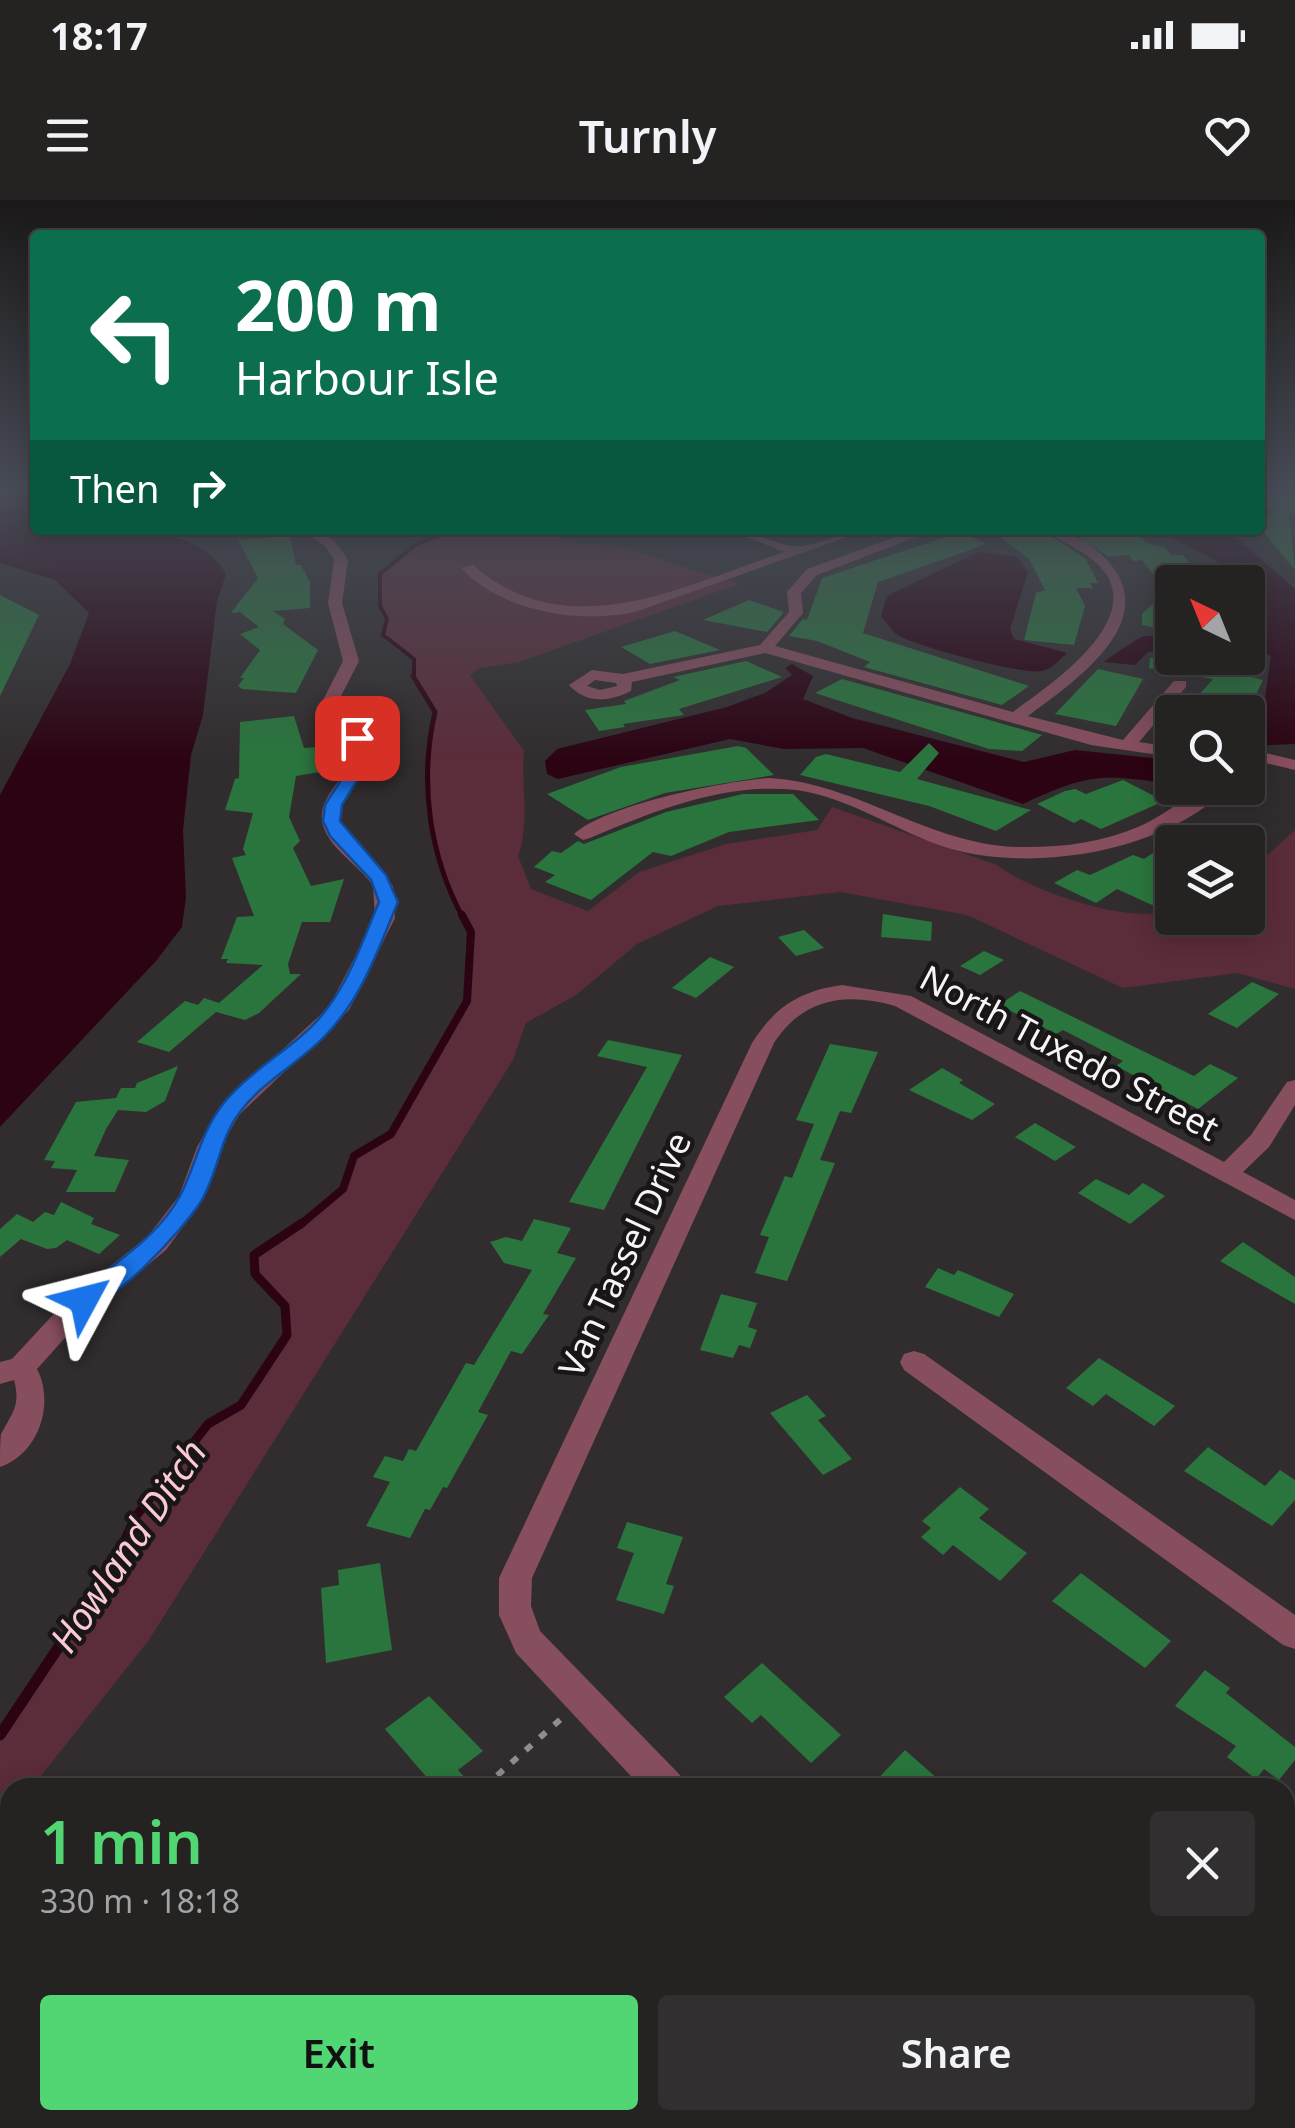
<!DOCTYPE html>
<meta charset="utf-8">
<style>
body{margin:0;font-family:"Noto Sans",sans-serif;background:#312f2f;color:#f1f3f6;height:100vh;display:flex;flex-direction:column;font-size:38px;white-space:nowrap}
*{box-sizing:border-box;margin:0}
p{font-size:32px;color:#a3a4a5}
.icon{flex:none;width:55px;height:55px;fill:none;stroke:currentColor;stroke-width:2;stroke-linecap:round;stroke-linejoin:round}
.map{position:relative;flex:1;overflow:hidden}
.sheet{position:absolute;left:0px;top:1578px;width:1295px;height:352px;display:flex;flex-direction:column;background:#252222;border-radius:30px 30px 0 0;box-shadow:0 5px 25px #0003,0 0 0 2px #423f40}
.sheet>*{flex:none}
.top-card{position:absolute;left:30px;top:30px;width:1235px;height:305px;border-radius:10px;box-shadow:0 5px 25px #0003,0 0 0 2px #423f40;background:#0b6e4f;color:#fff;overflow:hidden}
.needle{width:65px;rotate:317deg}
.tools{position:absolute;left:1155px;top:365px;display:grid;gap:20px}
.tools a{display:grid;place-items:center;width:110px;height:110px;border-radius:10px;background:#252222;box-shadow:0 5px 25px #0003,0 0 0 2px #423f40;font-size:50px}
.pin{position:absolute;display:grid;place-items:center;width:85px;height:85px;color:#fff;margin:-42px;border-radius:20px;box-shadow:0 5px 15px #0006}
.me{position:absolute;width:110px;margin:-55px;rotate:52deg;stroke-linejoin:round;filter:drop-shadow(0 0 8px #0008)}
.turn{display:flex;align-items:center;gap:35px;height:210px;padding:0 40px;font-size:45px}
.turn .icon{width:130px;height:130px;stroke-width:2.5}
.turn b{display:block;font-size:70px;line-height:85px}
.then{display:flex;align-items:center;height:95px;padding:0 40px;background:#0003;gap:20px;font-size:38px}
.round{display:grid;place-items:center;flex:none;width:105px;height:105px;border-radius:10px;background:#312f2f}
.head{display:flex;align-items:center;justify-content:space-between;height:170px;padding:0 40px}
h1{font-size:60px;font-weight:600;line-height:75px;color:#52d673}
.cta{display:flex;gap:20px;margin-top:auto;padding:20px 40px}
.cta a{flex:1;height:115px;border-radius:10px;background:#52d673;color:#111;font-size:40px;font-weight:600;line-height:115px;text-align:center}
.cta a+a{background:#312f2f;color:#f1f3f6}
.status{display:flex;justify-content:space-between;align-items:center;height:70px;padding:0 50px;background:#252222;direction:ltr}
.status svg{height:28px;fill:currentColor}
header{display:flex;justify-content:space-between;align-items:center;height:130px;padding:0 40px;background:#252222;font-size:45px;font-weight:600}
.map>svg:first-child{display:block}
.green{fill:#5b2c3a}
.water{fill:#2c0313}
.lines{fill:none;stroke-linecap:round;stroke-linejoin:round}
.stream-far4{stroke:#2c0313;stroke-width:4}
.stream-far3{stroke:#2c0313;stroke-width:5}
.stream-far2{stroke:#2c0313;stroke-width:8}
.stream-far1{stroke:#2c0313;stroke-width:9}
.stream{stroke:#2c0313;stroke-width:11}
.building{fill:#2a753d}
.path{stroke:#918d8e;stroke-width:6;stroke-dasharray:8 11;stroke-linecap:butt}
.street{fill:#874e5e;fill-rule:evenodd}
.route{fill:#1a73e8;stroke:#114b97;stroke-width:2.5}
.labels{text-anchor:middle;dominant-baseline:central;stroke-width:9;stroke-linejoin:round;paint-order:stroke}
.street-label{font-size:35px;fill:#f7f4f5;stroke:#181616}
.water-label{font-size:38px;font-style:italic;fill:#fbc9d5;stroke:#181616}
</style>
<div class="status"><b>18:17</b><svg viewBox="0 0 49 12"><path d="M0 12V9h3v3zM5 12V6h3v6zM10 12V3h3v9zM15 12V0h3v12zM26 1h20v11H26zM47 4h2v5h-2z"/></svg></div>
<header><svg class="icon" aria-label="menu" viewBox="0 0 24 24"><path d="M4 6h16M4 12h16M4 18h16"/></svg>Turnly<svg class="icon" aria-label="heart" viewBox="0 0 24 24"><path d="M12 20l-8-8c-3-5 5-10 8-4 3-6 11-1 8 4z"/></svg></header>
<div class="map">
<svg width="1295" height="1928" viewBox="0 0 1295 1928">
<rect width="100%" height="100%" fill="#312d2e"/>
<path class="green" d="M 453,330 L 544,330 L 578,344 L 615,345 L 739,384 L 519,462 L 480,468 L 470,475 L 524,551 C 521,587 530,625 518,656 L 531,689 L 588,711 L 639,672 L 726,644 L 817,630 L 832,607 L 997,665 C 1030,691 1134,727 1172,709 L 1172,718 L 1248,718 L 1248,673 L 1295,630 L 1295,789 L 1237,773 L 1123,788 L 967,715 L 840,692 L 718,706 L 637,744 L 576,795 L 526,823 L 513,860 L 149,1440 L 32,1587 L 10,1588 L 10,1615 L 0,1627 L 0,1535 L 110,1371 L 137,1316 L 208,1224 L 241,1205 L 286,1135 L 285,1106 L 255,1074 L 254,1055 L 288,1035 L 343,989 L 354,956 L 391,934 L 467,801 L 471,732 L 447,688 L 434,648 L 426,551 L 435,512 L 413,477 L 414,459 L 397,450 L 383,435 L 387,419 L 380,406 L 380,374 L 415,345 Z"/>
<g class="water">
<path d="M 0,291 L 35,291 L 35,330 C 92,330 194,316 226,374 L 217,401 L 203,515 L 191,555 L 183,630 L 186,697 L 182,727 L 156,761 L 0,927 L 0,595 L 70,464 L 89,413 L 55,380 L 0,363 Z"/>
<polygon points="1157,330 1227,330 1295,389 1295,544 1248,546 1248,533 1261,526 1271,456 1248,448 1248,418 1259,413 1248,382 1240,382 1222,364"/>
<path d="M 978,352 L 1017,357 L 1028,372 L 1010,429 L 1014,439 L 1067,453 C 1060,459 1052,469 1042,471 C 1023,475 913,446 896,434 C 891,430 885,421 881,416 L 887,396 Z"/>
<path d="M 1144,436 L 1172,436 L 1172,447 L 1148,452 L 1135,465 L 1104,462 C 1111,456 1135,440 1144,436 Z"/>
<path d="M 792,464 L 813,476 L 803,499 L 852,518 L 1024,562 L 1075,550 L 1172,560 L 1172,584 C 1102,574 1089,573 1023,604 L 863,548 L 784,549 L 730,539 L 558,579 L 547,574 L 545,561 L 557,549 L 727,507 L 765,493 L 792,475 L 785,468 Z"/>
</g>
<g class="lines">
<polyline class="stream-far4" points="414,478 414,459 383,435 387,419 380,406 380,374 415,345 453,330"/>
<path class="stream-far3" d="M 413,476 L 435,512 C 419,581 429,655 463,718"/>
<polyline class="stream-far2" points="300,1025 343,989 354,956 391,934 467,801 471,732 462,715"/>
<polyline class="stream-far1" points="77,1421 110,1371 136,1316 208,1224 241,1205 287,1135 285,1106 255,1074 254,1055 302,1023"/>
<polyline class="stream" points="0,1535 78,1418"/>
</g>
<g class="building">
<polygon points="1281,291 1295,291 1295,314 1289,312 1295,370 1262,330 1262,322 1273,310 1260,308 1260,300"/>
<polygon points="990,330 1042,330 1086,359 1098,383 1090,383 1093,388 1076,388 1085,406 1074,445 1024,440 1036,393 1045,390 1029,359"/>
<polygon points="1068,330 1133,330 1149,344 1164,347 1171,355 1182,355 1209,382 1159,382 1142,360 1133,361 1129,355 1109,357"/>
<polygon points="961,332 987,344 878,382 863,433 1029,486 1002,505 864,467 870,462 817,441 789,436 803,419 807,420 822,378"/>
<polygon points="290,336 296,365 301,365 310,382 310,408 273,411 285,419 283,424 318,450 296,493 242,489 238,486 244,478 240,478 260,450 240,434 259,427 240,412 231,413 258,378 238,340"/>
<polygon points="1172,386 1172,432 1142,425 1142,414"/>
<polygon points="0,395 39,415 0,496"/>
<polygon points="749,400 784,412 767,432 703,420"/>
<polygon points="675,431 720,450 650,464 621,447"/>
<polygon points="1150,458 1242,458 1236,473 1263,480 1249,509 1184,512 1213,479 1149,468"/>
<polygon points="746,461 782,477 679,509 684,515 623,524 625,527 599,531 585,510 626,504 624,501 680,480 673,477"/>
<polygon points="1098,469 1143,479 1116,526 1055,514"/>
<polygon points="842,479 986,519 1042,535 1022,551 989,549 815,493"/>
<polygon points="294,516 304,548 332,546 332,570 296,576 289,617 300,641 293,648 311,686 344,679 330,722 302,722 288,764 290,774 301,774 259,813 245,820 216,812 169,852 137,842 185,801 198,805 204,798 219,803 263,765 226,763 228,759 221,759 237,717 254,716 232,658 246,655 243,649 253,613 225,610 235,579 239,578 240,522"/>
<polygon points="929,543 939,553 917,579 1031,610 996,631 929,606 800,575 816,557 826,554 900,572"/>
<polygon points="738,546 746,548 774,575 665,593 588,620 547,594 621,567"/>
<polygon points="1123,580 1164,601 1101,629 1081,619 1074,623 1037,604 1065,591 1075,589 1086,594"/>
<polygon points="743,594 793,594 819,620 729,632 671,656 653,652 591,700 545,682 555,675 534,667 552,651 561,653 578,641 584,644 666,612"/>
<polygon points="1172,640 1172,692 1152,705 1117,689 1096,703 1054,683 1077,670 1090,675 1133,655 1144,659"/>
<polygon points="883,714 932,722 931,741 881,737"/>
<polygon points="804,730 824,748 796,756 778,737"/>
<polygon points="984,751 1004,760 980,775 960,766"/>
<polygon points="710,757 734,767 696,798 672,788"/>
<polygon points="1252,782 1279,794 1237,828 1208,814"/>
<polygon points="1020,791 1194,876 1210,864 1238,878 1198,909 1116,866 1123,861 1063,830 1056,834 999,805"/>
<polygon points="608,840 682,855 604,1010 569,1002 647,867 597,856"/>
<polygon points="830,844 878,852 851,913 840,911 820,960 835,963 787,1081 755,1073 769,1037 760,1035 785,976 792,978 814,924 796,920"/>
<polygon points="178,866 165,901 146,912 118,910 106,929 94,956 129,960 115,992 66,992 77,970 51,968 55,961 44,960 76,902 116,898 121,888 135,888 137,883"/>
<polygon points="942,868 963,880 959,883 995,904 972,920 909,890"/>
<polygon points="1035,923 1076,947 1055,961 1015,937"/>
<polygon points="1096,979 1129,995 1143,983 1165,996 1130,1024 1078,993"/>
<polygon points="61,1002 94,1018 91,1024 120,1035 99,1054 67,1040 56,1048 47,1049 21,1039 0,1057 0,1029 17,1014 33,1022 45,1012 54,1015"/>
<polygon points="534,1019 571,1028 557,1053 576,1058 543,1114 549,1115 522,1154 511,1151 478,1212 488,1215 447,1288 443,1287 430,1310 425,1309 410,1338 366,1326 390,1282 373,1277 385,1256 403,1261 409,1249 416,1251 466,1163 474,1165 532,1070 504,1063 490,1042 506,1037 522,1041"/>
<polygon points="1243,1042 1295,1077 1295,1104 1220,1061"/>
<polygon points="938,1068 954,1075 958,1070 1014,1094 999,1117 925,1087"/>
<polygon points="721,1094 757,1103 748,1127 757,1130 750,1148 739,1145 733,1158 700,1150"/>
<polygon points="1099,1158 1175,1206 1154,1226 1106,1194 1093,1206 1066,1188"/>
<polygon points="807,1195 826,1216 818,1220 852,1259 823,1275 770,1213"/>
<polygon points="1208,1247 1265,1286 1280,1270 1295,1280 1295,1300 1272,1326 1184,1271"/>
<polygon points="960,1287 989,1309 979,1318 1027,1353 1000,1381 953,1345 943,1355 921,1337 931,1328 922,1321"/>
<polygon points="627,1322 683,1337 666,1384 674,1386 664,1414 616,1400 634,1353 617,1348"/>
<polygon points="380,1363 392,1450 326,1463 321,1388 339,1385 338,1370"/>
<polygon points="1081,1373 1171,1441 1145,1468 1052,1401"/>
<polygon points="762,1463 841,1535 811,1563 761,1515 752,1523 724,1497"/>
<polygon points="1205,1470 1230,1488 1226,1493 1295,1547 1295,1560 1279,1580 1264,1569 1256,1579 1227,1557 1236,1546 1175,1506"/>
<polygon points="429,1496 483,1551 458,1570 474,1588 436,1588 385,1529"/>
<polygon points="905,1550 948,1588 869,1588"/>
</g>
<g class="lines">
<polyline class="path" points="483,1588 562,1518"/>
<g class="street">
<path d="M 303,330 C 327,330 336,341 348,360 L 342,403 L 359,461 L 338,502 L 372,551 L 366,569 L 343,602 L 340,620 L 351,641 L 393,686 L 395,718 L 349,810 L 239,915 L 221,947 L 204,998 L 166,1050 L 82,1119 L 37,1169 C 55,1203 39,1254 0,1267 C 0,1258 0,1242 1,1234 C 12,1213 21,1206 14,1180 L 0,1184 L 0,1162 L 12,1159 L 62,1105 L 148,1036 L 179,996 L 197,947 L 221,906 L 329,807 L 375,718 L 373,686 C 356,660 307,637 326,600 C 335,582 350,571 354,551 L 322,502 L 343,461 L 328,403 L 334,360 L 326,347 Z"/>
<polygon points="366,330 404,330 397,334"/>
<path d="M 730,330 C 754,330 772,344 794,346 C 813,349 843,330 867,330 L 635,412 C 579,424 502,412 461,368 L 473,365 C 568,448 682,386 784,352 Z"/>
<path d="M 915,330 L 934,330 L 817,375 L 801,393 L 803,413 L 775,446 L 1013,512 C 1047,487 1136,428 1108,377 C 1094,353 1066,346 1046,330 C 1069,330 1092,343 1107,360 C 1164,421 1074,482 1028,516 L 1123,540 L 1174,481 L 1186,481 L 1186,487 L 1139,542 L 1172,547 L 1172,557 L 1091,545 L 765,453 L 632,482 L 631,491 C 609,502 586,504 569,485 L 592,470 L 623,474 L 760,445 L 789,412 L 787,392 L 807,369 ZM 595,480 L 616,483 L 617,486 L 600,490 L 587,486 Z"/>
<polygon points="1257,551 1295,560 1295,570 1257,561 1248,563 1248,553"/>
<path d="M 769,578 C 858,583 929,645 1018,647 C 1058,648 1101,643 1138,627 C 1169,614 1193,586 1227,588 C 1163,654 1023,675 939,645 C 891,628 848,597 796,590 C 725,582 654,611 590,638 L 583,640 L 574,634 C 605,605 724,581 769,578 Z"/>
<path d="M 842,785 L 911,796 L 1224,962 L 1251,935 L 1287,882 L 1295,880 L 1295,905 L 1269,947 L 1243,972 L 1295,1000 L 1295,1020 L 895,806 C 846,792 803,798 774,843 L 532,1378 L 531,1406 L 540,1431 L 680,1575 L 685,1588 L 642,1588 L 516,1453 L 499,1415 L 499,1378 L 752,843 C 775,807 799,791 842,785 Z"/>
<polygon points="914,1151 924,1154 1295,1415 1295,1449 1283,1445 904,1170 900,1162 904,1154"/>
<polygon points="117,1920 163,1920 159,1928 113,1928"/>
<polygon points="969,1920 1017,1920 1021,1928 973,1928"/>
</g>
</g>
<linearGradient id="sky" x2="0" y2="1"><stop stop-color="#1b1919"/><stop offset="0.52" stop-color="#484c57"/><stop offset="1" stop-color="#484c57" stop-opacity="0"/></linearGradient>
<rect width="1295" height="561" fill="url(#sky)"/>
<path class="route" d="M 357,533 L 365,538 L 371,558 L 342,605 L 340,621 L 386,675 L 398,702 C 378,750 362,798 325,836 C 298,864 263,881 240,912 C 219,939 218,975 200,1003 C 183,1029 106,1116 76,1107 L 72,1100 L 76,1094 C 112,1065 159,1037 181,994 C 196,964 201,932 223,904 C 247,874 281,855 309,829 C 345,795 360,747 379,702 L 371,680 L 330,636 L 323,621 L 325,605 L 355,558 L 350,538 Z"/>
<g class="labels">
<g class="street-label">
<text transform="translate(1070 852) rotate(28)">North Tuxedo Street</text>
<text transform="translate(624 1054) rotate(-65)">Van Tassel Drive</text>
</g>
<g class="water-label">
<text transform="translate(127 1345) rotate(-56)">Howland Ditch</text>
</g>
</g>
</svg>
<div class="tools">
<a><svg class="needle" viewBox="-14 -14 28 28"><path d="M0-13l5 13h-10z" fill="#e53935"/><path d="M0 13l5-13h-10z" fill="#a3a4a5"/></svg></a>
<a><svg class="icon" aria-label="search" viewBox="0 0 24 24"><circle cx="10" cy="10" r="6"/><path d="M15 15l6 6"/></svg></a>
<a><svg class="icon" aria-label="layers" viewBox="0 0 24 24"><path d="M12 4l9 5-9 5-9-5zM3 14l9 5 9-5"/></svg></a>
</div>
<div class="pin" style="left:357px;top:538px;background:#d93025"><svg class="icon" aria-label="arrive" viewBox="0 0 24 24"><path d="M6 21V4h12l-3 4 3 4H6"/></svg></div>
<svg class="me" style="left:84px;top:1100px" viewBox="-20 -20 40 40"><path d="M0-17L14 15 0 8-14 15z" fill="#1a73e8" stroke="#fff" stroke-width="4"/></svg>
<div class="top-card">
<div class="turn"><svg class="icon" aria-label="left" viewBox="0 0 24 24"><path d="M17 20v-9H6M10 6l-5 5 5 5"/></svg><div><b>200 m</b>Harbour Isle</div></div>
<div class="then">Then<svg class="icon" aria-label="right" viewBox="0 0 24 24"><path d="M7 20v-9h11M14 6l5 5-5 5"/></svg></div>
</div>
<section class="sheet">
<div class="head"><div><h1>1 min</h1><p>330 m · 18:18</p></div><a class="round"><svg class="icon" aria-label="close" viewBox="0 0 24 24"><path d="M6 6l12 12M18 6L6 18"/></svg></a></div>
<div class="cta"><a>Exit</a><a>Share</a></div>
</section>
</div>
